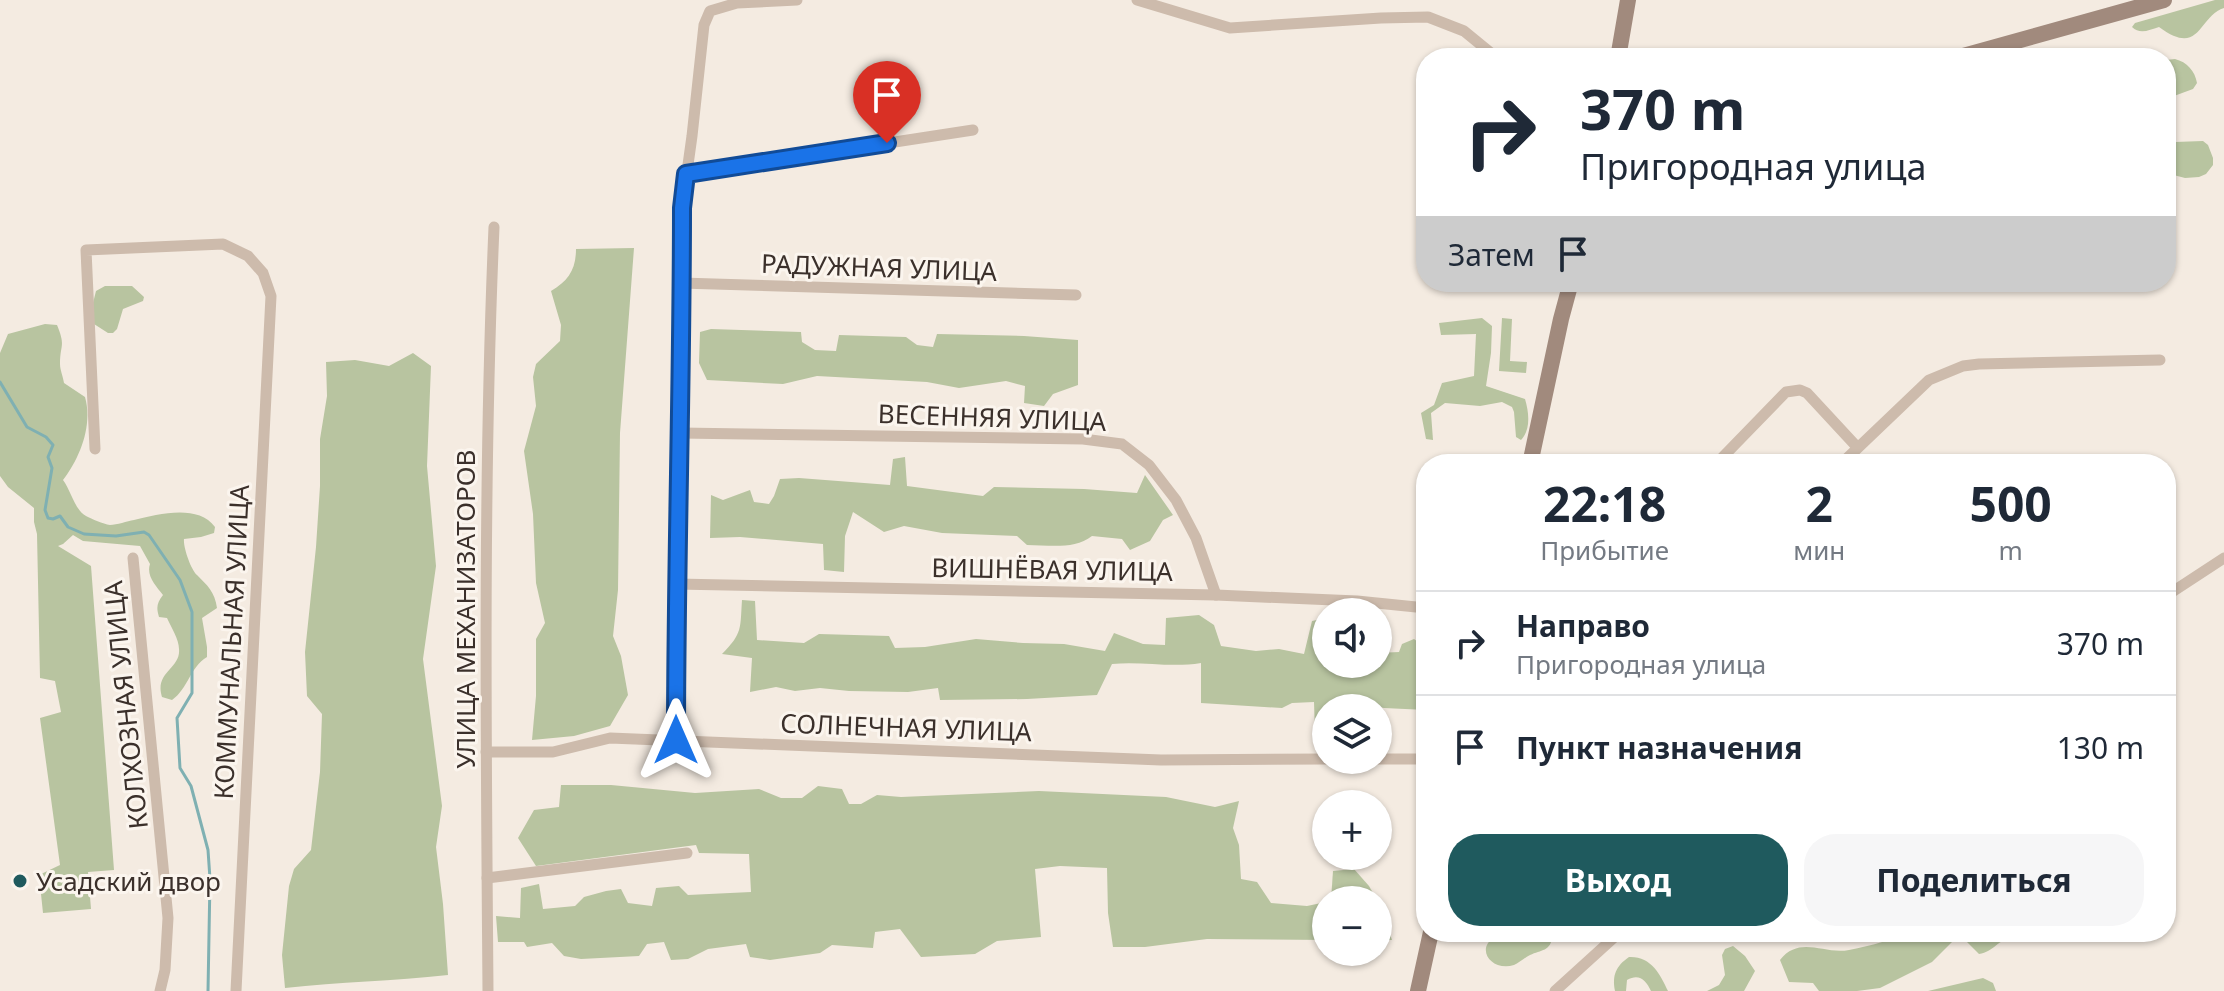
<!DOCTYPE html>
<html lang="ru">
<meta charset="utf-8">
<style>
body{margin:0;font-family:"Noto Sans",sans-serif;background:#f6f6f7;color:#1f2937;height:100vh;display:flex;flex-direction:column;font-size:30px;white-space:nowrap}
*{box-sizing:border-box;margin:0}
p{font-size:26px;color:#747a83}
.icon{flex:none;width:44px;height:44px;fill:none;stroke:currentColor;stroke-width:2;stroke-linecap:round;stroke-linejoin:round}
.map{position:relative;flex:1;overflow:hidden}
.details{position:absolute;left:1416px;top:454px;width:760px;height:488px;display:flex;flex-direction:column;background:#fff;border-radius:32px;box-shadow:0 2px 6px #0004}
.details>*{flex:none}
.guide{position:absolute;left:1416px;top:48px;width:760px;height:244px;border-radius:32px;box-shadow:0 2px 6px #0004;background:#fff;color:#1f2937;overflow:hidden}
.fabs{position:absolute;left:1312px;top:598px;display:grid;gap:16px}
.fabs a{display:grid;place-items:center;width:80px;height:80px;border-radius:50%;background:#fff;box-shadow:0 2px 6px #0004;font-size:40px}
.pin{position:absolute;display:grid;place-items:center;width:68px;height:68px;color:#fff;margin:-82px -34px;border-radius:50% 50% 50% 0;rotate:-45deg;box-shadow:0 0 8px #0007}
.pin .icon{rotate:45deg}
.me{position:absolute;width:88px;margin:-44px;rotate:0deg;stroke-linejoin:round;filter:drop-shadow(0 0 6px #0008)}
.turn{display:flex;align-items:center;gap:28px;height:168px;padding:0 32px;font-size:36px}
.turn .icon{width:104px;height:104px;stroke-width:2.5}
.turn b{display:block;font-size:56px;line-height:68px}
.then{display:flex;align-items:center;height:76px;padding:0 32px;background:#0003;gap:16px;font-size:30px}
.eta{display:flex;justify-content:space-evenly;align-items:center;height:136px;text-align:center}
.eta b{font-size:48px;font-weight:700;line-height:56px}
.primary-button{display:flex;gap:16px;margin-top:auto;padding:16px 32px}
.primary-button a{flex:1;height:92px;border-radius:32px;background:#1f5a5e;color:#fff;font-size:32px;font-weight:700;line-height:92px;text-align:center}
.primary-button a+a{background:#f6f6f7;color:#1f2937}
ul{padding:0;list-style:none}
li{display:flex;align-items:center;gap:24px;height:104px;padding:0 32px;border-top:2px solid #e0e1e3}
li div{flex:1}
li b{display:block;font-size:30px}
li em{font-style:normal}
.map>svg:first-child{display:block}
.green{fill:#b8c4a0}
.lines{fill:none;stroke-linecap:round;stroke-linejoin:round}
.stream{stroke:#7fb0b2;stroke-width:3}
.street{stroke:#cdbbac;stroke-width:11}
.secondary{stroke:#a18a7d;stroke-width:16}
.route-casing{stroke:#114b97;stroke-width:20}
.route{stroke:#1a73e8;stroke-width:14}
.poi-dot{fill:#1f5a5e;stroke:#fbf5ee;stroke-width:3}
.labels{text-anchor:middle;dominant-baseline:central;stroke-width:6;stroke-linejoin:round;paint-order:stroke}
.street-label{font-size:26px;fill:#3b302b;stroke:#fbf5ee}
.poi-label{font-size:26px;fill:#3b302b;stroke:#fbf5ee;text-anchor:start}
</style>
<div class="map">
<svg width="2224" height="991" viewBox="0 0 2224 991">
<rect width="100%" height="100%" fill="#f4ebe1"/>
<g class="green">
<path d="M 2215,0 L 2224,0 L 2224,8 C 2198,16 2201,58 2159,27 C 2149,30 2140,35 2132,27 L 2135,23 Z"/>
<path d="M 2175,59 C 2187,62 2195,71 2197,83 L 2193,89 L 2174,96 L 2166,107 L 2166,60 Z"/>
<polygon points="2166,133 2175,142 2203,141 2208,145 2213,158 2213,165 2206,174 2199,177 2185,178 2166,173"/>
<path d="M 634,248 L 620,433 L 618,590 L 613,636 L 621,656 L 628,695 L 610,726 L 574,736 L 532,740 L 536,696 L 536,639 L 545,623 L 536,583 L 533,514 L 524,451 L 536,406 L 533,377 L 536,364 L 560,341 L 561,325 L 551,291 C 568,281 576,270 576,249 Z"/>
<polygon points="105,286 132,286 144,297 143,301 123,309 117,329 113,333 108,333 94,324 92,307 96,291"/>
<path d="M 1482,318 L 1492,326 L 1491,353 L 1486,386 L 1525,399 C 1529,412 1531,430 1521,440 L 1516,437 L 1514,412 L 1512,407 L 1502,402 L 1480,406 L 1445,403 L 1431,413 L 1433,440 L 1426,439 L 1421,413 L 1434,405 L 1442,383 L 1474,376 L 1476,334 L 1441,335 L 1439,323 Z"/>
<polygon points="1502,318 1512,319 1510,361 1527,362 1526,373 1499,371"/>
<path d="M 45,324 L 57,325 C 66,347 60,344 60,364 C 60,370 63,376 64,383 L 85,397 C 93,425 80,458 63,480 C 71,491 75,510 86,516 C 92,519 103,524 110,525 C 117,525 127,521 134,520 C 159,514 198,504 215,527 L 214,533 L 201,537 L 184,539 C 183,547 191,570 197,575 C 207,585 215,592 217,608 L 202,618 L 207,647 L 207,657 C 190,667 188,689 172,700 L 162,697 C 154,672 181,669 179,649 C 179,639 171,627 167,618 L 159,617 C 156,607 157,603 163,595 C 156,586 146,576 150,564 L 140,546 L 83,541 L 73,535 L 63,544 L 58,546 L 91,566 L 114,870 L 88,872 L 91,909 L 43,913 L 39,875 L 60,865 L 40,718 L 61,712 L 55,681 L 40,678 L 37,534 L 34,522 L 34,508 L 8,487 L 0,476 L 0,353 L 8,334 Z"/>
<polygon points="711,329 801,332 802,342 815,350 836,351 839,335 906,337 917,345 933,347 937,334 1024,336 1078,340 1078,385 1053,394 1044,406 1024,403 1025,386 1006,381 959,388 927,382 817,376 783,384 707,380 699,363 700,332"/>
<path d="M 413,353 L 431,366 L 427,466 L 436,566 L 423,659 L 442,806 L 436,847 L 443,904 L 448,975 C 394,981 339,982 285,988 L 282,955 L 289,886 L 294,869 L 311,850 L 320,772 L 322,714 L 307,696 L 305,652 L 316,547 L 320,486 L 320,439 L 327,396 L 326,362 L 355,360 L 389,366 Z"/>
<path d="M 905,457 L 907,486 L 983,496 L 994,487 L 1084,489 L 1137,493 L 1145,475 L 1173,515 L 1163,520 L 1150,541 L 1130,550 L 1122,539 L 1092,536 C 1074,550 1049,545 1027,545 L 1017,536 L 942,533 L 904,526 L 884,532 L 853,512 L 845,536 L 844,572 L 824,570 L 823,544 L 740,537 L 710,538 L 711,495 L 723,500 L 750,490 L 754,502 L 769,504 L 774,496 L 780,479 L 799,478 L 890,485 L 893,459 Z"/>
<path d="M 742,600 L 755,601 L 757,640 L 804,643 L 819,634 L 889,636 L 895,648 L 925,647 L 976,639 L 1023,643 L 1064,644 L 1105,651 L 1114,633 L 1143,644 L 1165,645 L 1166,618 L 1199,615 L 1214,625 L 1221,646 L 1256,651 L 1279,649 L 1304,654 L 1312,621 L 1326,618 L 1326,664 L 1378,664 L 1378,653 L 1399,652 L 1402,644 L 1414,639 L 1426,648 L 1426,710 L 1384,708 L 1358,702 L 1335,701 L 1334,708 L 1326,708 L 1326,735 L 1315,735 L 1314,702 L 1292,703 L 1282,708 L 1201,703 L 1201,663 C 1171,668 1142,661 1112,664 L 1097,695 L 1027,699 L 940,700 L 938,688 L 908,692 L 849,691 L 820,688 L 795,691 L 776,687 L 750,692 L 752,658 L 722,654 C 743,633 740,628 742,600 Z"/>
<polygon points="561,785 611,785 695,793 759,789 781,798 802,798 818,786 842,789 849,804 861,804 877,795 901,797 1039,791 1166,797 1215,807 1239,801 1233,828 1239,845 1241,879 1257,882 1271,903 1307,906 1326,902 1326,940 1207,939 1145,947 1113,947 1108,913 1107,868 1060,866 1035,869 1041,937 997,941 975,954 921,957 900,929 875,932 873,948 832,945 820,953 770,960 750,957 746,944 708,949 688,959 671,960 664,942 647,944 639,956 581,959 564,956 552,943 527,947 524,942 498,942 496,916 520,918 521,888 539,884 543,909 575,906 584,897 606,891 621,889 628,903 652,906 656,888 679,886 688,895 751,892 749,854 699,853 696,845 536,866 518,838 534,810 559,807"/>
<polygon points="1354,869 1369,886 1377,900 1331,900 1333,871"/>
<polygon points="1378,901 1392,940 1378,940"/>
<path d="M 1510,932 L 1547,932 L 1552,937 C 1551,951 1541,950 1530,955 C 1524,958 1519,963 1514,965 C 1487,973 1469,939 1510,932 Z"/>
<path d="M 1916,932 L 2094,932 C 2070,952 2041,933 2013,937 C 1998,939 1994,952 1979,954 L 1963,938 L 1954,940 L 1932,962 L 1880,988 L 1857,991 L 1819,991 L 1813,983 L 1789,982 L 1780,960 C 1800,935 1824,955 1849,950 C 1872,946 1894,938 1916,932 Z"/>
<polygon points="1733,946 1745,956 1755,971 1744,991 1707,991 1719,985 1725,975 1722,955 1725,949"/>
<path d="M 1629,957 C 1651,956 1660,974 1668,991 L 1651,991 C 1646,980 1639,973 1627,980 L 1626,991 L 1615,991 C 1612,975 1616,966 1629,957 Z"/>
<polygon points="1983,978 1993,983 1996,991 1928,991"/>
</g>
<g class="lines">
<polyline class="stream" points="0,382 27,427 46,437 53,445 48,457 52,468 45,510 48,518 53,519 60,516 68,527 84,534 116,536 144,532 149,535 180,580 192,612 192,693 177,718 180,768 191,786 208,850 210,879 208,991"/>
<g class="street">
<polyline points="1137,0 1230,28 1381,18 1428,17 1464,31 1497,58"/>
<polyline points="686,174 973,130"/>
<polyline points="681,283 1076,295"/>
<polyline points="680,433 1083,439 1122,444 1149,465 1176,500 1196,538 1216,595"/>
<polyline points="95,449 86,250 223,244 248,256 263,273 271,296 236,991"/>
<polyline points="1716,464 1786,392 1800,390 1807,393 1857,447"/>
<polyline points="1841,464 1929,380 1963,366 1979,364 2160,360"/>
<polyline points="133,558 168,918 165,970 160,991"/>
<polyline points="676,584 1216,595 1357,601 1426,608"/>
<polyline points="2166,596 2224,558"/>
<polyline points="676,740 676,584 680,433 682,208 692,136 704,25 710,11 737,3 797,0"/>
<polyline points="486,752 553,752 610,738 1161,760 1326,759"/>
<polyline points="1378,759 1426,759"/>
<polyline points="487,878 687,853"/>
<path d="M 488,991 C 486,736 483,481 494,227"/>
<polyline points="1555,991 1620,932"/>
</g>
<g class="secondary">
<polyline points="1618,58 1628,0"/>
<polyline points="1956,58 2164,0"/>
<polyline points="1530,464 1561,319 1571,282"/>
<polyline points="1418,991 1431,932"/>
</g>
</g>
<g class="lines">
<defs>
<path id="route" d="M 676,740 C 676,563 682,385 682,208 L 686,174 L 887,143"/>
</defs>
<use href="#route" class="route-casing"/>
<use href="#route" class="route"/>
</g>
<circle class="poi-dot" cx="20" cy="881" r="8"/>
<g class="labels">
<g class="street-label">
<text transform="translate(879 267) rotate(2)">РАДУЖНАЯ УЛИЦА</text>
<text transform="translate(992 417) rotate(2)">ВЕСЕННЯЯ УЛИЦА</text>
<text transform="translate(1052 569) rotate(1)">ВИШНЁВАЯ УЛИЦА</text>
<text transform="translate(465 609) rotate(-90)">УЛИЦА МЕХАНИЗАТОРОВ</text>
<text transform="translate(231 642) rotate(-87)">КОММУНАЛЬНАЯ УЛИЦА</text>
<text transform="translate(125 705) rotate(-96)">КОЛХОЗНАЯ УЛИЦА</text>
<text transform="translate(906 727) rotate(2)">СОЛНЕЧНАЯ УЛИЦА</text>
</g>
<g class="poi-label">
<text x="36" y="881">Усадский двор</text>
</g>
</g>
</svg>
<div class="fabs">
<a><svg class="icon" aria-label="sound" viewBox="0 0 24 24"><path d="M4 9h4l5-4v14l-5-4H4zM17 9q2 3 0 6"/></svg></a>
<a><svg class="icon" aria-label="layers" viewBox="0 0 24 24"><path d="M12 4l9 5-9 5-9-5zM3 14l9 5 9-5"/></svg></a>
<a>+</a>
<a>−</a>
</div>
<div class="pin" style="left:887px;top:143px;background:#d93025"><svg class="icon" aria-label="arrive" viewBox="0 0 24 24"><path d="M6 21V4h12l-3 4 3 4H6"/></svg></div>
<svg class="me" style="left:676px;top:740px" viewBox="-20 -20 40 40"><path d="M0-17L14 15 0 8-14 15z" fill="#1a73e8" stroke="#fff" stroke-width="4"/></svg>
<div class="guide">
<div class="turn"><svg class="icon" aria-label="right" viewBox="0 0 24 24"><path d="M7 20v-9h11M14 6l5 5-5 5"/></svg><div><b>370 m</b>Пригородная улица</div></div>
<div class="then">Затем<svg class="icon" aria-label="arrive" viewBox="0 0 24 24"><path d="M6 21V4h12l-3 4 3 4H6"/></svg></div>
</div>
<section class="details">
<div class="eta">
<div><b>22:18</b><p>Прибытие</p></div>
<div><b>2</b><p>мин</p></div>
<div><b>500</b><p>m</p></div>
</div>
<ul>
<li><svg class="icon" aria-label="right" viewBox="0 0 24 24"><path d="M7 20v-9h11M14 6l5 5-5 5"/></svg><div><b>Направо</b><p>Пригородная улица</p></div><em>370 m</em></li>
<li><svg class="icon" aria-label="arrive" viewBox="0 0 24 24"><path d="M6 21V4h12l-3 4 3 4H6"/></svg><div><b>Пункт назначения</b></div><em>130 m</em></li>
</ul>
<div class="primary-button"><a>Выход</a><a>Поделиться</a></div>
</section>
</div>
